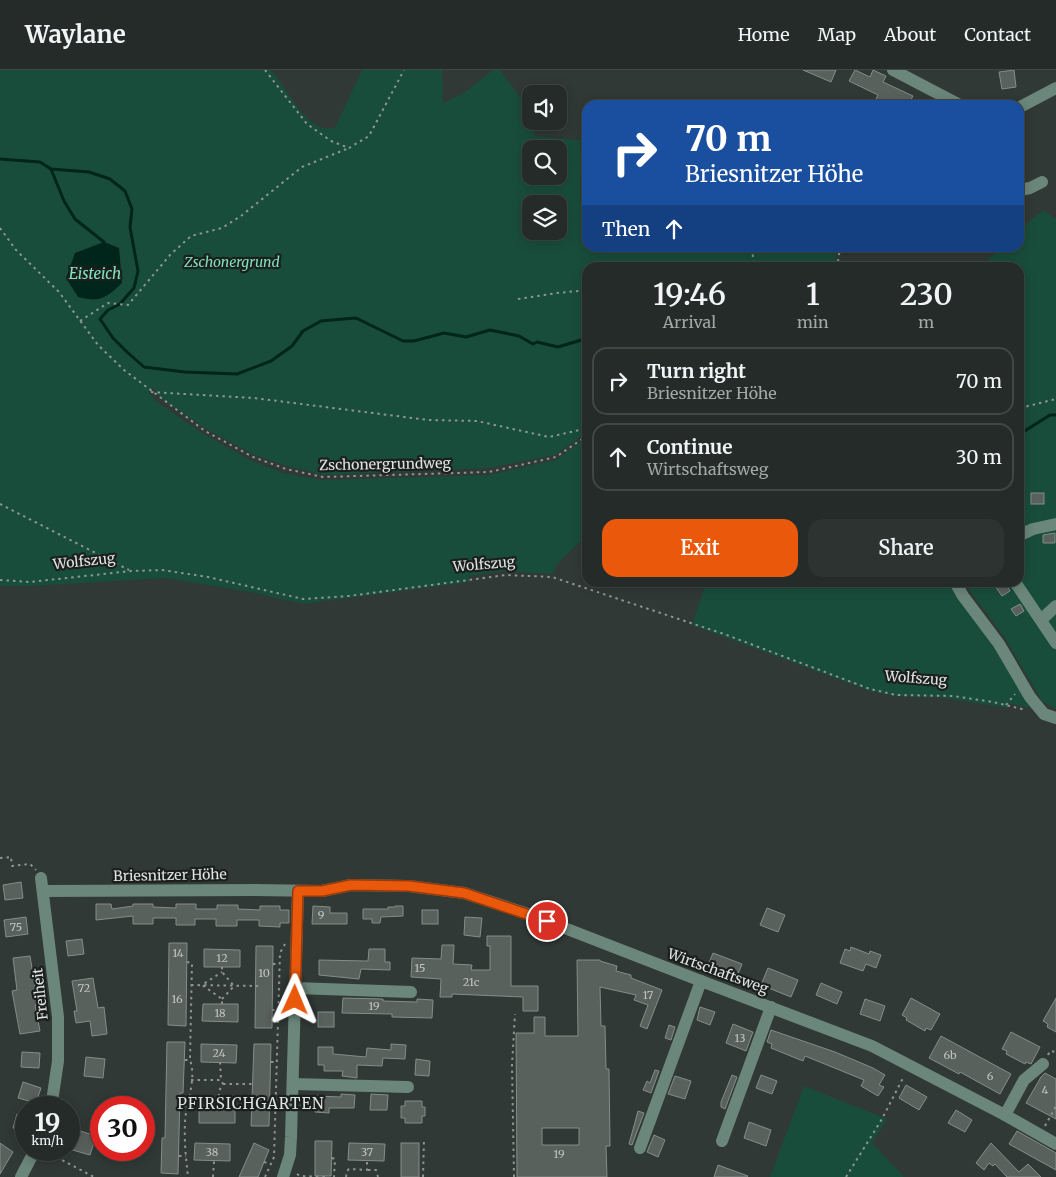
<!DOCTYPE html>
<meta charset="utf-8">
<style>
body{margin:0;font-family:Merriweather,serif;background:#2c3330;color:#f1f3f6;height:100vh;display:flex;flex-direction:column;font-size:19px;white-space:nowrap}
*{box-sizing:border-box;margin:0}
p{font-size:16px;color:#a3a7a8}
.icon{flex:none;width:28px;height:28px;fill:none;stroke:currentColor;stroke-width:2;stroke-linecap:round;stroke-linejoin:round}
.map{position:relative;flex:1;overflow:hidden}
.drawer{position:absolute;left:582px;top:192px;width:442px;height:325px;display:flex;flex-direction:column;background:#242b28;border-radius:15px;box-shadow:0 2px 12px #0003,0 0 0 1px #414745}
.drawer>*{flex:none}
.banner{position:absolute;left:582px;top:30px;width:442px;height:152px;border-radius:15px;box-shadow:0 2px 12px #0003,0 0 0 1px #414745;background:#1a4fa0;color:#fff;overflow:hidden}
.tools{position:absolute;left:522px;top:15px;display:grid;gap:10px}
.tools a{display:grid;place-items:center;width:45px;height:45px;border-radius:10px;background:#242b28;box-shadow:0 2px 12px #0003,0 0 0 1px #414745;font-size:25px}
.speed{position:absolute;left:15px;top:1026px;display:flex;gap:10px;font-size:25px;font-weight:700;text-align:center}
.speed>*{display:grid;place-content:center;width:65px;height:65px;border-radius:50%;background:#242b28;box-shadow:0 2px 12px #0003,0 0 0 1px #414745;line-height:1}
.speed small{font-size:12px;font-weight:400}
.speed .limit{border:8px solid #d22;background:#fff;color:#111}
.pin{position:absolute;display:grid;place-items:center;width:42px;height:42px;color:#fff;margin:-21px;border:2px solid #fff;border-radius:50%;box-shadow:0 1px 5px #0007}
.me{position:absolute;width:55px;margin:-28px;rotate:1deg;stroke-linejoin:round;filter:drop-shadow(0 0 4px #0008)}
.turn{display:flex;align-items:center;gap:18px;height:105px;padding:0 20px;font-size:22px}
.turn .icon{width:65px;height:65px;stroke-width:2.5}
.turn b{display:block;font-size:35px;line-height:42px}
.then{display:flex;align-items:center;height:48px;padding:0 20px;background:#0003;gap:10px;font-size:19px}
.eta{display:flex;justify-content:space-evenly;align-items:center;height:85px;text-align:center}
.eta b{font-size:30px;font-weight:600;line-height:35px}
.cta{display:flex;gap:10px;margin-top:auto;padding:10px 20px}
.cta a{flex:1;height:58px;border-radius:15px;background:#ea580c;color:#fff;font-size:20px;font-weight:600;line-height:58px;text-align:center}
.cta a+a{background:#2c3330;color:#f1f3f6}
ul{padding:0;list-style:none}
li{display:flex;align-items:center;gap:15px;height:68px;margin:0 10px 8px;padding:0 10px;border:2px solid #414745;border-radius:15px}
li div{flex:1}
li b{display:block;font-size:19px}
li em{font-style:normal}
header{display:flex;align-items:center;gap:30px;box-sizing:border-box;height:70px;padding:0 25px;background:#242b28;border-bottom:1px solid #414745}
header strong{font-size:24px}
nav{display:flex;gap:28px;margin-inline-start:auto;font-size:18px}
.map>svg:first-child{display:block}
.green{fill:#194d3b;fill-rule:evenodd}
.water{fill:#00251a}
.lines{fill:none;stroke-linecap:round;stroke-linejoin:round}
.stream{stroke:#00251a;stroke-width:3}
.building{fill:#59615d;stroke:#848d89;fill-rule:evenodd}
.path{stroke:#8d9491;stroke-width:2;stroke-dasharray:2.5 4;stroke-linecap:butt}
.minor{stroke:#6b867a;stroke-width:12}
.route-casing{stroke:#983908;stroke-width:12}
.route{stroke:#ea580c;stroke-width:9}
.labels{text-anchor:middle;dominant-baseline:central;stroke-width:4.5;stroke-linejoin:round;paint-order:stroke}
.number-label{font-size:11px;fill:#bec4c2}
.park-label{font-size:14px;font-style:italic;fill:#7ee2bd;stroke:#1b1f1d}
.street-label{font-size:14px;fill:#e0e5e3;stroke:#1b1f1d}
.water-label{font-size:15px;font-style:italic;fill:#80e4bf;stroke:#1b1f1d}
.neighbourhood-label{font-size:15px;letter-spacing:1px;fill:#e0e5e3;stroke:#1b1f1d}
</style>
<header>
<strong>Waylane</strong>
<nav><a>Home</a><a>Map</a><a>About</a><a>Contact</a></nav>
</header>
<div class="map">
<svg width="1056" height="1107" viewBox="0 0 1056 1107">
<rect width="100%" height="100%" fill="#303935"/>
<g class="green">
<path d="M 0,0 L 271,0 C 285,16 303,53 323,58 C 327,59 332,58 335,58 L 362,0 L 442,0 L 443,33 L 465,22 L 493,0 L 500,0 L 531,42 L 531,51 L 536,51 L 534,66 L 587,71 L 588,178 L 838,178 L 835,197 L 588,198 L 587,363 L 555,385 L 489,398 L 325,405 L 287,396 L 255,385 L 208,360 L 162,329 L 153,318 L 148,321 L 157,332 L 202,363 L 250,390 L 283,403 L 322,410 L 488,405 L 556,390 L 587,367 L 587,465 L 557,494 L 553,504 L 504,501 L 469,506 L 469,512 L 303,534 L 251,522 L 164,508 L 33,516 L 0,516 ZM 531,79 L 559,79 L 559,106 L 531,106 ZM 531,134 L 559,134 L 559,161 L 531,161 ZM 104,172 L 119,178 L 121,198 L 75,183 Z"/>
<polygon points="1043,140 1056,149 1056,639 1042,631 1005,568 964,513 1020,512 1020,198 982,197 982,195 1001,178 1020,178 1020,160"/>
<polygon points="690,513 952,513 1036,639 1008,633 1007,638 944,628 896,626 870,621 692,555 704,519"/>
<polygon points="804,1016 887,1049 872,1073 904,1107 770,1107"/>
</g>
<path class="water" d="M 104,172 L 119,178 L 122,213 C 106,228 100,233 78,227 L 66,208 L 75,183 Z"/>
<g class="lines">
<g class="stream">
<polyline points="0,89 40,92 51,99 89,102 110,109 125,121 132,139 130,157 138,201 134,218 120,234 108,240 100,249 113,268 127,282 144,297 185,302 237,304 271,291 292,276 303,261 321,251 343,249 356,248 403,271 414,271 444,263 466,267 490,260 519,266 533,274 537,272 558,277 588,268"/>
<polyline points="51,99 64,131 75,149 104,172 103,175"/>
<polyline points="1020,363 1023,362 1050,345 1056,345"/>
</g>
</g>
<g class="building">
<polygon points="803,0 836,0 831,12"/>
<polygon points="855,0 870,7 873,0 886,6 883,12 913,26 908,35 890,35 876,29 878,25 849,11"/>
<polygon points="1014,0 1016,17 1002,19 999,2"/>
<rect x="1031" y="423" width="13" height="11"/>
<polygon points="1055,463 1055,473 1043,473 1043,465"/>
<polygon points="1001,512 1005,512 1010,521 1002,526 995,516"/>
<polygon points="1020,534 1024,541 1016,546 1011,539"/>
<polygon points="21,812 23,828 5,830 3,815"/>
<polygon points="96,834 111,834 112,839 133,836 133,834 153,834 153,837 176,838 176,834 196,834 196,839 217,839 217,835 238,835 238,839 260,840 260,836 280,836 280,840 289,840 289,853 280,853 280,857 259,856 259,850 237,850 237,856 216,856 216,849 195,849 195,855 176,855 176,848 153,848 153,854 133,854 133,846 96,850"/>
<polygon points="313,836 330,837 330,843 347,843 347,854 312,854"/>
<polygon points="395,836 403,836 403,846 381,847 380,853 372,853 372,849 363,849 363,839 388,839 388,837 395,837"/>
<polygon points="767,838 785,845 778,862 760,855"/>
<rect x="422" y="840" width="16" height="14"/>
<polygon points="26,847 28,864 6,867 4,850"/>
<polygon points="465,847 482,848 480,867 464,865"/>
<polygon points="487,866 511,866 511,916 538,916 538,941 523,941 523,927 452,924 452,927 440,927 441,909 411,907 412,888 441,889 442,875 454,875 453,894 472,895 471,900 490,900 490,876 487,876"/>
<polygon points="82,869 84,884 68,886 66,871"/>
<polygon points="169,873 187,873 186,956 168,955"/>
<polygon points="256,876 273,876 272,958 255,958"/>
<polygon points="851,877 869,884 870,881 881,885 876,898 866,894 863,901 840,893 845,879 850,881"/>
<polygon points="204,879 240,880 240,897 204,897"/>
<polygon points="369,879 385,879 385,892 390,892 390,900 361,899 359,909 319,905 319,890 368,891"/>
<polygon points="713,883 742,894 736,909 707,898"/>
<polygon points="30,886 38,935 35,935 40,961 20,964 12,921 17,920 13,888"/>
<path d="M 577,890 L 600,890 L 600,891 L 617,896 L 616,901 L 631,905 L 631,908 L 662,920 L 647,959 L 640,956 L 648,935 L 634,930 L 636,925 L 600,917 L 601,956 L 605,956 L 606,999 L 609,999 L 610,1076 L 606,1076 L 607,1107 L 517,1107 L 516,963 L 534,963 L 534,947 L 545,947 L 545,966 L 578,966 ZM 542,1058 L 579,1058 L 579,1075 L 542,1075 Z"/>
<polygon points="768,898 798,910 791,927 761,915"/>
<polygon points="93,908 98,938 104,937 107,964 92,966 90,951 76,953 74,941 77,941 72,911"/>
<polygon points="821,913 842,922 837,934 816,925"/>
<polygon points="343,928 383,929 383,931 417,932 417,929 433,930 432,948 392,947 392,944 342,943"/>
<polygon points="911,928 940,944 931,960 926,958 925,961 906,950 907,948 902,945"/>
<polygon points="1056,928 1056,962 1047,957 1048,954 1043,951"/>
<polygon points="865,929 885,936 880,951 860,944"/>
<polygon points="203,934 238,934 238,952 202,951"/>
<polygon points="700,937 715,942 710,955 697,950"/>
<rect x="318" y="942" width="16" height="15"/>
<polygon points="733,954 753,962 746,981 726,973"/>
<polygon points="669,955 675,957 671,970 665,968"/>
<polygon points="771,960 835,982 873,998 885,1005 879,1015 884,1017 878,1026 861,1016 864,1010 805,986 803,991 771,978 772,974 767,972"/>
<polygon points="1011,962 1040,977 1031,994 1026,992 1025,994 1006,984 1007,981 1002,979"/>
<polygon points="941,966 1011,1004 1000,1024 960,1002 959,1004 929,988"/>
<polygon points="167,972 185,972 183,1023 180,1023 178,1104 161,1103 162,1068 165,1068"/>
<polygon points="201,974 237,975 236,993 201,992"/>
<polygon points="254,974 271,974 269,1056 251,1056"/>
<polygon points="391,974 406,975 405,989 383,988 382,996 357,995 357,1008 342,1006 343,1001 324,1001 324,995 318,995 318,977 333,977 333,984 366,987 367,978 391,980"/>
<polygon points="22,982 40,983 39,998 21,997"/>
<polygon points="86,987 105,989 103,1008 84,1006"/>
<polygon points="416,989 430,991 429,1006 415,1005"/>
<polygon points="655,1000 659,1001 651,1023 643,1020 647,1011 650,1013"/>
<polygon points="1045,1003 1056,1009 1056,1049 1026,1033 1041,1007"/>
<polygon points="732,1005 737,1007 725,1039 721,1037 721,1032"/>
<polygon points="761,1005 777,1011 772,1024 756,1018"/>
<polygon points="675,1006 691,1011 685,1029 668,1024"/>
<polygon points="23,1012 41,1018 36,1033 18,1028"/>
<polygon points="906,1015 927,1027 919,1040 899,1028"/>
<polygon points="341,1024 355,1025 354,1038 329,1038 329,1043 315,1042 316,1026 341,1027"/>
<polygon points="371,1024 388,1025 387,1040 370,1040"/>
<polygon points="405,1031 422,1031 422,1037 425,1037 425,1046 422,1046 422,1053 405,1053 405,1048 401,1048 401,1036 405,1036"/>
<polygon points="199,1035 235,1036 235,1053 199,1053"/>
<polygon points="956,1040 972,1050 965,1062 948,1053"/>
<polygon points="638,1041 644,1043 632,1075 629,1074"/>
<polygon points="17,1044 26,1048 26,1063 13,1058"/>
<polygon points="749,1052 771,1060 766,1076 744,1068"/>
<polygon points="71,1058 96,1066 90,1085 69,1079 69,1066"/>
<polygon points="1017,1061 1056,1083 1056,1100 1009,1074"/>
<polygon points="654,1065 665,1070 658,1087 647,1082"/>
<polygon points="315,1071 332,1071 331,1106 315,1106"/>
<polygon points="0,1073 13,1082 0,1104"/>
<polygon points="195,1073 230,1074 230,1091 194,1090"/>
<polygon points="254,1073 269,1080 264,1092 258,1107 239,1107"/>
<polygon points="349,1073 385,1074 384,1091 348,1090"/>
<rect x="401" y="1073" width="18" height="34"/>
<polygon points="991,1073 1019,1102 1028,1094 1041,1107 1007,1107 995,1094 993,1096 989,1093 984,1100 976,1093"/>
<polygon points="718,1095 748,1106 747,1107 714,1107"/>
</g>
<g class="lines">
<g class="path">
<polyline points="265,0 307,54 331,71 349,78 369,66 404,0"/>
<polyline points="0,158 16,180 59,222 98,275 124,300 205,361 253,387 286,399 323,407 489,402 556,387 588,365"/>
<polyline points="752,178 754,198"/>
<polyline points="837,198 840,178"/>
<polyline points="518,229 557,223 588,220"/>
<polyline points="80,251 108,233 128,235 170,185 191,166 222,158 241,146 302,97 349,78"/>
<polyline points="151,322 254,328 428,350 477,351 549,367 588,358"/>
<polyline points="1020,338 1056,329"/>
<polyline points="0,434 129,500"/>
<polyline points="0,510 30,512 131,501 162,500 208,507 303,529 349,526 506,505 552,507 724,564 870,619 896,625 953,626 993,632 1026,640"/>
<polyline points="1006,635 1015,624"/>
<polyline points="0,788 11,787 12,796 30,794 36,800"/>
<path d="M 187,892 L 192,893 L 190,990 C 197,1010 186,1032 185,1052 C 184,1070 186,1089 188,1107"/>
<polyline points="273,894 279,894"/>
<polyline points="191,915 258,916"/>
<polyline points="222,929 234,916 222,902 222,897"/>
<polyline points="222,934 222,929 202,915 222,902"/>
<polyline points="272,940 278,940"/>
<polyline points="1048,985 1050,981 1056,982"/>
<polyline points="185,990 190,990"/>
<polyline points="220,992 221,1010"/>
<polyline points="271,992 277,992"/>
<polyline points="191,1010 221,1010 223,1014 219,1021 219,1036"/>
<polyline points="223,1014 255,1014"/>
<polyline points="183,1036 188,1037"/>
<polyline points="269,1038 276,1039"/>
<polyline points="1045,1056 1056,1036"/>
<polyline points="45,1081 94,1107"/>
<polyline points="179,1086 186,1086"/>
<polyline points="332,1088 335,1089 334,1107"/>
<polyline points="264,1092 270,1094"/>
<polyline points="368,1100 376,1100 378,1107"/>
<polyline points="297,1104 300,1106 326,1107"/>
<polyline points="213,1107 214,1091"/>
<polyline points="265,1107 274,1087 280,883 285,874"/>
<polyline points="346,1107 347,1101 349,1099 367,1100 367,1091"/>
<polyline points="423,1107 424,1068"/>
<polyline points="514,1107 512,995 515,944"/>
<polyline points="846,1107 882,1049 904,1006"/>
</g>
<g class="minor">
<polyline points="893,0 960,35"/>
<polyline points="1020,37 1056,18"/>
<polyline points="1020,120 1030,118 1042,112"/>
<polyline points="1020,465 1033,459 1056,454"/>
<polyline points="955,512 963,526 999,574 1030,627 1044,644 1056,648"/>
<polyline points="1015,512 1056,573"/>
<polyline points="1041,550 1056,536"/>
<polyline points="41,808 58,947 58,991 51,1038"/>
<polyline points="44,821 255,820 322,821 351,815 409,816 464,823 531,845 701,911 872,976 1005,1045 1056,1074"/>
<polyline points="295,918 411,922"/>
<polyline points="293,1014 408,1017"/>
<polyline points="1005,1045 1024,1010 1043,994"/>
<polyline points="722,1071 771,937"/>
<polyline points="640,1078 701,911"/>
<polyline points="21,1107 35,1080"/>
<polyline points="283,1107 290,1085 291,1067 298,821"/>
</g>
</g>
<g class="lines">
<defs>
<polyline id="route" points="295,930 298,821 322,821 351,815 409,816 464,823 547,851"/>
</defs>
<use href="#route" class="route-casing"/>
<use href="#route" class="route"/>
</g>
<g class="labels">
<g class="number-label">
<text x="321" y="845">9</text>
<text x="16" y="857">75</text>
<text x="178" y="883">14</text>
<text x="222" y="888">12</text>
<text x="420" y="898">15</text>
<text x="264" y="903">10</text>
<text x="471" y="912">21c</text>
<text x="84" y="918">72</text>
<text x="648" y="925">17</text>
<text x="177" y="929">16</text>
<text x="374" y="936">19</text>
<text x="220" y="943">18</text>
<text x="740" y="968">13</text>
<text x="219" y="983">24</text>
<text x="950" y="985">6b</text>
<text x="990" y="1006">6</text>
<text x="1045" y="1020">4</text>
<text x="212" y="1082">38</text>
<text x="367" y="1082">37</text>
<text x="559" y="1084">19</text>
</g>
<g class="park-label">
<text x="232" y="192">Zschonergrund</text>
</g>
<g class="street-label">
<text transform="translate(385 394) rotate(-1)">Zschonergrundweg</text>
<text transform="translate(84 491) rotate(-6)">Wolfszug</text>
<text transform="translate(484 494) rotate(-5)">Wolfszug</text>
<text transform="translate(916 608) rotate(4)">Wolfszug</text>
<text transform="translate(170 805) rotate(-1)">Briesnitzer Höhe</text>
<text transform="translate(718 901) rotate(20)">Wirtschaftsweg</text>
<text transform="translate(40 924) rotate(-96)">Freiheit</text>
</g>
<g class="water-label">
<text x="95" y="203">Eisteich</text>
</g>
<g class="neighbourhood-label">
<text x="251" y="1033">PFIRSICHGARTEN</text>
</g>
</g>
</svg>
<div class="tools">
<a><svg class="icon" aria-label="sound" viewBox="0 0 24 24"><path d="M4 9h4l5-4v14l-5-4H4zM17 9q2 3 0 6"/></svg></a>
<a><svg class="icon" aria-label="search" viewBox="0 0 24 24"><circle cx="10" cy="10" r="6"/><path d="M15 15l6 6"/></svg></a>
<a><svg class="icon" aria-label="layers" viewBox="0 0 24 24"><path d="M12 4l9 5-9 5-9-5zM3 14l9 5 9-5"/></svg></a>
</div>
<div class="speed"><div>19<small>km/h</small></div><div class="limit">30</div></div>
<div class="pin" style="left:547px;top:851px;background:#d93025"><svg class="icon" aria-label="arrive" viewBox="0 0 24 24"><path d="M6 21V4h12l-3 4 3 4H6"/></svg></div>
<svg class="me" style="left:295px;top:930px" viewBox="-20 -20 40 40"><path d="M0-17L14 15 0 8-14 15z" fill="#ea580c" stroke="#fff" stroke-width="4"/></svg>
<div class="banner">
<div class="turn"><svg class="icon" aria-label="right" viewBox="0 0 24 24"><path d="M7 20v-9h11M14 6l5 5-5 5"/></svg><div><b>70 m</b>Briesnitzer Höhe</div></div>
<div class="then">Then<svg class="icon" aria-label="ahead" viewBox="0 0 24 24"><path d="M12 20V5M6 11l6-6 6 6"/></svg></div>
</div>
<section class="drawer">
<div class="eta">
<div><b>19:46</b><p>Arrival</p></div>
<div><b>1</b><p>min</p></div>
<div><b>230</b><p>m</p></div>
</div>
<ul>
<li><svg class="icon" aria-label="right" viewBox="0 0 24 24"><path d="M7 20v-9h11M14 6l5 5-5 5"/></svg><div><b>Turn right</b><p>Briesnitzer Höhe</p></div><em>70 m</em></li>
<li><svg class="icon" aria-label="ahead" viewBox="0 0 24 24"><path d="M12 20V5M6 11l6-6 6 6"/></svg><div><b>Continue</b><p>Wirtschaftsweg</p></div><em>30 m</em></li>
</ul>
<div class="cta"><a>Exit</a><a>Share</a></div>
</section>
</div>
